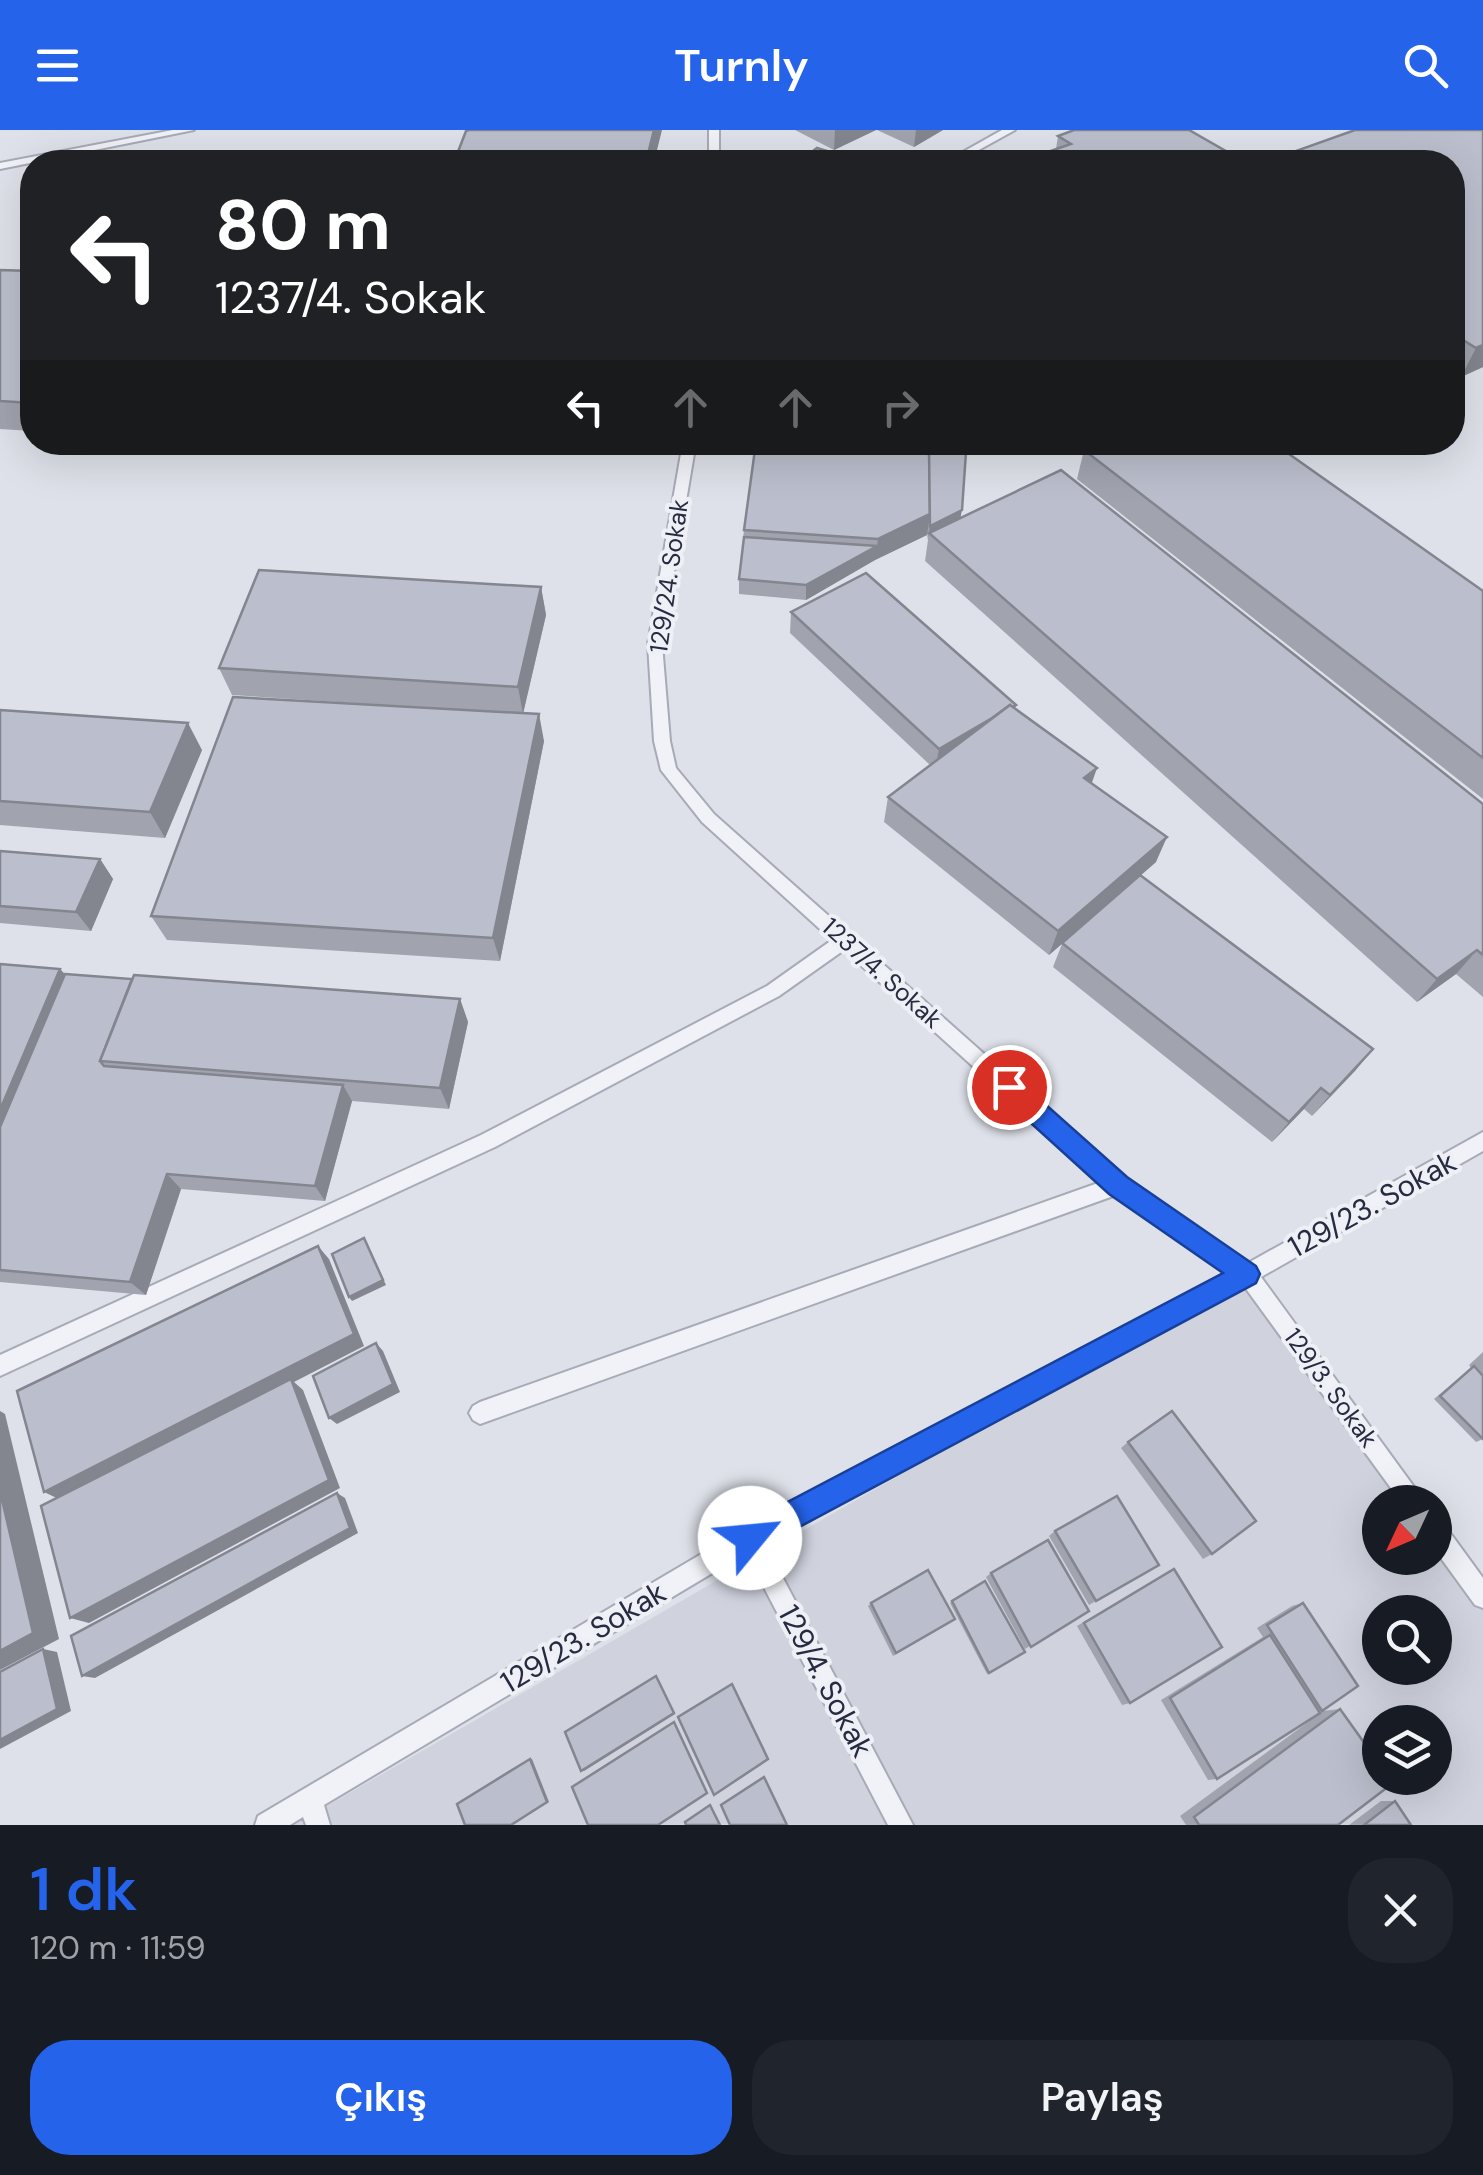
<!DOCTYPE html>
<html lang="tr">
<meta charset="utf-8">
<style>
body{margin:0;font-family:"DM Sans",sans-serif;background:#20242c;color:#f1f3f6;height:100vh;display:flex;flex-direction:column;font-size:38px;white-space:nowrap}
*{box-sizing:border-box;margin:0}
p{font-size:32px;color:#9ea1a6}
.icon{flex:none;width:55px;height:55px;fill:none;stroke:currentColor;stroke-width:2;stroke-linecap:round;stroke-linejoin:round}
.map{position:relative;height:1695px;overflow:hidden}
.panel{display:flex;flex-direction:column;background:#171b24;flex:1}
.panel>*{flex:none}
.hud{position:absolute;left:20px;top:20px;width:1445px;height:305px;border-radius:40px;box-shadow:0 10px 40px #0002;background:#202124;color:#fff;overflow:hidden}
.needle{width:65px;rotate:226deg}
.tools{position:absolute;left:1362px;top:1355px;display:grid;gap:20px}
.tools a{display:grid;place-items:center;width:90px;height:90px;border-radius:50%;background:#171b24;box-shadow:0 10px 40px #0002;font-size:50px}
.pin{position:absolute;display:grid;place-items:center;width:85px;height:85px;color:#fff;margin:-42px;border:5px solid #fff;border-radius:50%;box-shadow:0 2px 10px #0007}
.me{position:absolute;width:110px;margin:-55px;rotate:62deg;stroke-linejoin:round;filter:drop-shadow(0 0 8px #0008)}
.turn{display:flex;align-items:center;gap:35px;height:210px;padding:0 30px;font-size:45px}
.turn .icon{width:130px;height:130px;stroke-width:2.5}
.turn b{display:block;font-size:70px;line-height:85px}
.lanes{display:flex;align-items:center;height:95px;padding:0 30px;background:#0003;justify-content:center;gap:50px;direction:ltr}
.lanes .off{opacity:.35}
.round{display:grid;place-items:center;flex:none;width:105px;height:105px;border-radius:40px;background:#20242c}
.headline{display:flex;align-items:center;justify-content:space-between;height:170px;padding:0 30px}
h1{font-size:60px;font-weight:600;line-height:75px;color:#2563eb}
.action{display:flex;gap:20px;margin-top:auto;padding:20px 30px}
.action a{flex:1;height:115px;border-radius:40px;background:#2563eb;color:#fff;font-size:40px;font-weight:600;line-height:115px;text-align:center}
.action a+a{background:#20242c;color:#f1f3f6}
header{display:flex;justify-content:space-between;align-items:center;height:130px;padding:0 30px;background:#2563eb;color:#fff;font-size:45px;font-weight:600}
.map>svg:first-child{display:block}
.built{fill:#d0d3de;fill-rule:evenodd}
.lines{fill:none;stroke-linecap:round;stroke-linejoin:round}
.lane-casing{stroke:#a7aab7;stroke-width:4}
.lane{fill:#f1f2f7;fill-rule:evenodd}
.wall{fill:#a1a3af}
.shaded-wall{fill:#83858f}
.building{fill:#bbbecc;stroke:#83858f;stroke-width:2.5}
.route{fill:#2563eb;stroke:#184099;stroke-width:2.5}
.labels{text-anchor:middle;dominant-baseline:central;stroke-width:8;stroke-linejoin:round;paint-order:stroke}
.street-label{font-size:25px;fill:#262b41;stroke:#eef0f6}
.near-street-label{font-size:30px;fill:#262b41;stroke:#eef0f6}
</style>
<header><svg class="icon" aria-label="menu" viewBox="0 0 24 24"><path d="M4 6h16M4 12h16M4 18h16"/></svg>Turnly<svg class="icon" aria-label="search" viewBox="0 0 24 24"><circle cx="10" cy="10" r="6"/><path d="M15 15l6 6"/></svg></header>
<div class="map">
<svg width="1483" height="1695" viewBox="0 0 1483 1695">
<rect width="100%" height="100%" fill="#dee1e9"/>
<path class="built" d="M 1247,1144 L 1412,1372 L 1380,1372 L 1380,1428 L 1435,1428 L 1435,1404 L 1483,1471 L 1483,1695 L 294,1695 ZM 1380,1482 L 1435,1482 L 1435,1538 L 1380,1538 ZM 1380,1592 L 1435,1592 L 1435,1648 L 1380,1648 Z"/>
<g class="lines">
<defs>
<g id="lane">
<polygon points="173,0 194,0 0,39 0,33"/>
<rect x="709" y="0" width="10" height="32"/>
<polygon points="1002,0 1015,0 957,32 945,32"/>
<polygon points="683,312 696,312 662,514 670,611 676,638 714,684 1125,1049 1248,1133 1483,1002 1483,1021 1261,1147 1425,1372 1401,1372 1244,1156 764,1412 913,1695 888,1695 746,1423 324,1675 330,1695 306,1695 303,1687 290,1695 255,1695 258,1686 742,1400 1229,1143 1116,1065 480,1294 473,1290 469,1283 473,1276 480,1272 1101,1052 844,820 779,866 495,1017 0,1246 0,1225 481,1005 767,856 832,810 702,692 661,640 654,611 648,514"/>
<polygon points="1435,1390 1443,1393 1483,1448 1483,1478 1475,1475 1435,1420"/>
</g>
</defs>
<use href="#lane" class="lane-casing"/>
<use href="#lane" class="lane"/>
</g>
<g class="wall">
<polygon points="795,0 876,0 834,20"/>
<polygon points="877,0 943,0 914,17"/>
<polygon points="1483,0 1483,237 1461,247 1452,241 1452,32"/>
<polygon points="1058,6 1245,32 1056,19"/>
<polygon points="0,140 32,141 32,301 0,299"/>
<polygon points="255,312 312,312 311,315"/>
<polygon points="756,312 967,312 960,388 1483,674 1483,867 1456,844 1417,872 925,431 928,410 927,403 927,405 875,430 806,470 739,464 739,449 744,400"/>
<polygon points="1084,320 1483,461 1483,669 1077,349"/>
<polygon points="541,457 546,485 523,583 544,611 500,831 167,810 151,786 444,579 232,565 219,538"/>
<polygon points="791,482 1015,578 1092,653 1156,732 1140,746 1373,919 1312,986 1304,979 1272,1012 1053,837 1062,814 1049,825 884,692 888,667 930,635 790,503"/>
<polygon points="0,580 202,620 165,708 0,695"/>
<polygon points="0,721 100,729 113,749 91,801 0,793"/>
<polygon points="0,834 60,839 65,844 132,849 460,869 468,892 449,979 352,971 325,1071 181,1059 146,1165 0,1152"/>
<polygon points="1483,1222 1483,1309 1476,1312 1434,1269 1471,1238 1469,1235"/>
<polygon points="1128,1312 1212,1424 1203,1429 1121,1318"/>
<polygon points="1055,1401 1159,1435 1089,1475 1049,1406"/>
<polygon points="991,1443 1089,1481 1025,1519 986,1447"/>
<polygon points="1165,1444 1130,1573 1122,1575 1077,1496"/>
<polygon points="952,1471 1025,1522 987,1544 950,1473"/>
<polygon points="871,1473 951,1492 893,1526 868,1476"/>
<polygon points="1303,1473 1322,1581 1217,1649 1208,1650 1161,1570 1263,1507 1257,1498 1292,1476"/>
<polygon points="1340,1579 1338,1695 1186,1695 1180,1686 1323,1581"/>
<polygon points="1381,1671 1395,1671 1411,1695 1349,1695"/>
</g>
<g class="shaded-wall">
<polygon points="654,0 662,0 654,32 646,32"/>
<polygon points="835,0 876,0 834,20"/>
<polygon points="916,0 943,0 914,17"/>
<polygon points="1483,215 1483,237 1461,247 1476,218"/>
<polygon points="962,380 959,395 929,403 927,411 930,396"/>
<polygon points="930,384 927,405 875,430 806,470 806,455 877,416 878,409"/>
<polygon points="541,457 546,485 523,584 518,557"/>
<polygon points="1016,575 1011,595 935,640 939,619"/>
<polygon points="539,584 544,611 500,831 493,808"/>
<polygon points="188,593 202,620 165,708 150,682"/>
<polygon points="1097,638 1088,664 1084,648"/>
<polygon points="1167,707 1156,732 1049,825 1058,801"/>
<polygon points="100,729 113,749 91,801 76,782"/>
<polygon points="1477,820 1456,844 1417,872 1437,849"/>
<polygon points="60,839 80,862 0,1054 0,980"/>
<polygon points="460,869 468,892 449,979 440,958"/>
<polygon points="1373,919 1355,941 1312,986 1330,965"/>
<polygon points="343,955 352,971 325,1071 315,1056"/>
<polygon points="1321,958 1304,979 1272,1012 1289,992"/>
<polygon points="167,1044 181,1059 146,1165 130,1152"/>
<polygon points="364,1108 386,1155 352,1171 349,1167"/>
<polygon points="318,1116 329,1129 364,1216 294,1252 303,1260 340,1358 89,1493 70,1488 63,1371 44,1362"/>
<polygon points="376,1213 383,1221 400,1262 337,1294 329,1288"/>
<polygon points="0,1281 5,1284 59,1509 0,1540"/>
<polygon points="337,1363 345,1368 358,1403 95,1548 82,1546"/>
<polygon points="43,1519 57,1522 71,1581 0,1619 0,1610"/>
<polygon points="658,1549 675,1584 584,1641 581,1641"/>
<polygon points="530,1629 532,1629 549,1672 511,1695"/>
</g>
<g class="building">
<polygon points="469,0 654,0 646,32 454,32 466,1"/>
<polygon points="1074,0 1189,0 1245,32 1019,32 1071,14 1058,6"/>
<polygon points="1355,0 1483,0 1483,215 1476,218 1452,203 1452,32 1265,32"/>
<polygon points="817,18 863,32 817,32 804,28"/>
<polygon points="368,23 405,24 402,32 364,32"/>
<polygon points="0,140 32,141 32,273 0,271"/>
<polygon points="756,312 929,312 930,384 878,409 744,400"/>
<polygon points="930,312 967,312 967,315"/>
<polygon points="1101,312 1272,312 1483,461 1483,628 1084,320"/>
<polygon points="929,319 966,322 962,380 930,396"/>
<polygon points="1061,340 1483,674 1483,825 1477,820 1437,849 929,403"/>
<polygon points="744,407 877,416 806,455 739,449"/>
<polygon points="259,440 541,457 518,557 219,538"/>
<polygon points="866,443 1016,575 1012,577 1010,575 992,588 939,619 791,482"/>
<polygon points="233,567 539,584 493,808 151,786"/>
<polygon points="1010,575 1097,638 1084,648 1167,707 1058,801 888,667"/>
<polygon points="0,580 188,593 150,682 0,671"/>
<polygon points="0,721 100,729 76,782 0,776"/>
<polygon points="1140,745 1373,919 1330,965 1321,958 1289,992 1062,813"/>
<polygon points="0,834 60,839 0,980"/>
<polygon points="65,844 132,849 100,931 104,936 343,955 315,1056 167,1044 130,1152 0,1140 0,997"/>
<polygon points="134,845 460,869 440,958 100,931"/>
<polygon points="364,1108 383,1150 349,1167 332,1124"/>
<polygon points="318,1116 354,1204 44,1362 17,1261"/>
<polygon points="376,1213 393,1254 329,1288 313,1246"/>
<polygon points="1474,1236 1483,1246 1483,1309 1440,1266"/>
<polygon points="291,1249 329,1350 70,1488 41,1376"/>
<polygon points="1172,1281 1256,1391 1212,1424 1128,1312"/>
<polygon points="0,1361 33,1503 0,1521"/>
<polygon points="337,1363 350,1398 82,1546 71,1506"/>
<polygon points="1117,1366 1159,1435 1096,1471 1055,1401"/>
<polygon points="1048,1410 1089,1481 1031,1517 991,1443"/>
<polygon points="1174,1439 1222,1517 1130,1573 1084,1493"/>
<polygon points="928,1440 955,1489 896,1523 871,1473"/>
<polygon points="985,1451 1025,1522 989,1543 952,1471"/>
<polygon points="1303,1473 1358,1556 1322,1581 1267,1495"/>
<polygon points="1270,1505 1320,1583 1217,1649 1170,1568"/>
<polygon points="43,1519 57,1579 0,1610 0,1542"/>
<polygon points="656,1546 674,1583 581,1641 565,1602"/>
<polygon points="732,1554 768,1629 714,1665 678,1587"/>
<polygon points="1340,1579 1380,1635 1380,1648 1389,1648 1393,1653 1338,1695 1199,1695 1194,1687"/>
<polygon points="674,1592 707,1663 658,1695 588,1695 572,1657"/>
<polygon points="530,1629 547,1672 511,1695 465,1695 457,1674"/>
<polygon points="764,1647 787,1695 730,1695 721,1675"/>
<polygon points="1395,1671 1411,1695 1364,1695"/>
<polygon points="710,1675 720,1695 686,1695 685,1692"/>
</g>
<polygon class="route" points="1009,946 1017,949 1127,1047 1256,1136 1260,1144 1256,1153 760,1418 750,1422 740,1418 736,1408 740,1397 1223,1143 1109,1064 1000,965 997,957 1000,949"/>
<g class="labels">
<g class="street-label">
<text transform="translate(669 446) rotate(-82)">129/24. Sokak</text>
<text transform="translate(882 843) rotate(42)">1237/4. Sokak</text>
<text transform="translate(1331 1258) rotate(54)">129/3. Sokak</text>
</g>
<g class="near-street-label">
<text transform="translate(1372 1074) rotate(-29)">129/23. Sokak</text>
<text transform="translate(583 1507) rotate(-31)">129/23. Sokak</text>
<text transform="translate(826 1551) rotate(62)">129/4. Sokak</text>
</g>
</g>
</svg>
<div class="tools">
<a><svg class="needle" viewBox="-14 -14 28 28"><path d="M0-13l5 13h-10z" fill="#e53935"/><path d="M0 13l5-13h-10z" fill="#9ea1a6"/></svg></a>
<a><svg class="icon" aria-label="search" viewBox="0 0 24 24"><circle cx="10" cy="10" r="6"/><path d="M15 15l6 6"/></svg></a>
<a><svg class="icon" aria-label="layers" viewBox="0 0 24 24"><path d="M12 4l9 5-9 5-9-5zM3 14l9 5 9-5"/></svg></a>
</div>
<div class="pin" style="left:1009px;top:957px;background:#d93025"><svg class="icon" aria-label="arrive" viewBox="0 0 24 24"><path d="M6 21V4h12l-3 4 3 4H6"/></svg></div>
<svg class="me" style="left:750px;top:1408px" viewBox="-20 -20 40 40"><circle r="19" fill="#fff"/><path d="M0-13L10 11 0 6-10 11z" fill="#2563eb"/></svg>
<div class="hud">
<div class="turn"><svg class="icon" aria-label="left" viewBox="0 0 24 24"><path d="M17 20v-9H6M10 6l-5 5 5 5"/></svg><div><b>80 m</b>1237/4. Sokak</div></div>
<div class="lanes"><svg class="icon" aria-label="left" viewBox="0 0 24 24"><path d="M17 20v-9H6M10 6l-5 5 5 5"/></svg><svg class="icon off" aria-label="ahead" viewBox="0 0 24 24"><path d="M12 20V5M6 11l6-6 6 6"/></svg><svg class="icon off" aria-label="ahead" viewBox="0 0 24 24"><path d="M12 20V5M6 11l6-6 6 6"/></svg><svg class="icon off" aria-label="right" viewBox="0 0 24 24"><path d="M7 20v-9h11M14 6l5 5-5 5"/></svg></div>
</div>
</div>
<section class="panel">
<div class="headline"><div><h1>1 dk</h1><p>120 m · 11:59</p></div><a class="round"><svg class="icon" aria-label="close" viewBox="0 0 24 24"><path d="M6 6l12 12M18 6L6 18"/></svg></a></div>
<div class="action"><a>Çıkış</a><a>Paylaş</a></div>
</section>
